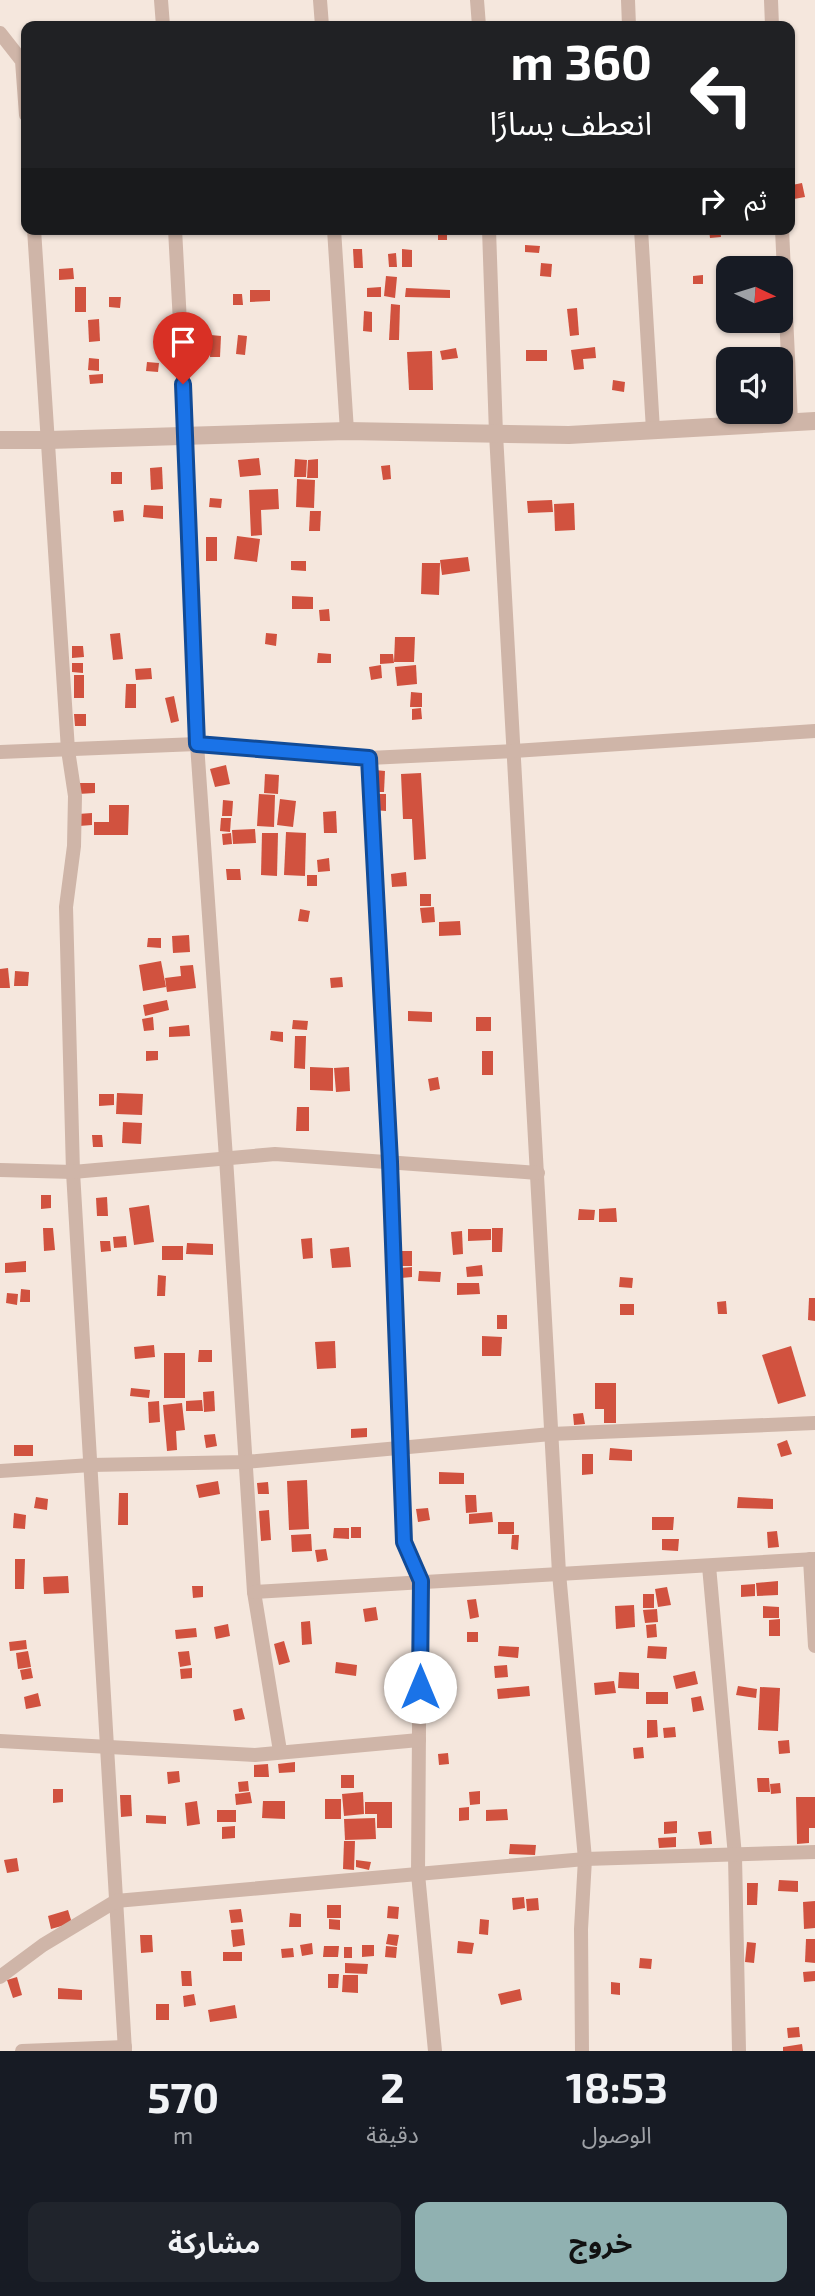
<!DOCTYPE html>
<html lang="ar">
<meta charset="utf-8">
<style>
body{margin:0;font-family:"Exo 2","Noto Sans Arabic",sans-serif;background:#20242c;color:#f1f3f6;direction:rtl;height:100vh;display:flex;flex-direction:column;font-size:26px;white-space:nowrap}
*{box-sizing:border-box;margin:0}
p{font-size:23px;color:#9ea1a6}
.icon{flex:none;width:38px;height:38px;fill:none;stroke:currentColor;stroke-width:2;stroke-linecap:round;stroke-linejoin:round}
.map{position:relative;height:2051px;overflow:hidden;direction:ltr}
.details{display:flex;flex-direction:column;background:#171b24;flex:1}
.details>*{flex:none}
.guide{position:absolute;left:21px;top:21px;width:774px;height:214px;border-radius:14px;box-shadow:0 2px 5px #0004;direction:rtl;background:#202124;color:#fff;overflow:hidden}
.needle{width:46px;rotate:94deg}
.tools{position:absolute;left:716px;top:256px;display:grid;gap:14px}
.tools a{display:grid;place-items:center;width:77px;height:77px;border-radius:14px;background:#171b24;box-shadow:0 2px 5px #0004;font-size:35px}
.pin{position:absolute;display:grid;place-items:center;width:60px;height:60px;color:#fff;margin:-72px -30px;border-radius:50% 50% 50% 0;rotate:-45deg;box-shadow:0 0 7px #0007}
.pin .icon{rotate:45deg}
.me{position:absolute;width:77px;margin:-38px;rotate:0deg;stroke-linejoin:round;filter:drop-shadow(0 0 5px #0008)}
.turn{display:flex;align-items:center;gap:24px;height:147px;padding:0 28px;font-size:32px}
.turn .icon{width:91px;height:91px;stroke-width:2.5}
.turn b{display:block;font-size:49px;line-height:60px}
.then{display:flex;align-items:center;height:66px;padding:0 28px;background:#0003;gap:14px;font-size:26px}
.eta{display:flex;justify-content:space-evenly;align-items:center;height:119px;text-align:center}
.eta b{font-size:42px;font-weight:700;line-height:49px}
.button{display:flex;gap:14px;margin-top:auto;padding:14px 28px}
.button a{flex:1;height:80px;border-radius:14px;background:#90b1b1;color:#111;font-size:28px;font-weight:700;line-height:80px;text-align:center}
.button a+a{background:#20242c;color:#f1f3f6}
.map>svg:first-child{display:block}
.building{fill:#d1523f}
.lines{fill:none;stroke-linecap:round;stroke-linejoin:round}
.minor{stroke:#cfb5a8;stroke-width:14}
.tertiary{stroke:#cfb5a8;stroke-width:18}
.route-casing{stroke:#114b97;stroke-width:18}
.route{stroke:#1a73e8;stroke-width:12}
</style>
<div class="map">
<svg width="815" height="2051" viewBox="0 0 815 2051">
<rect width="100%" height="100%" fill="#f5e7dd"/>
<g class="building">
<polygon points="802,183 805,197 794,199 792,185"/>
<rect x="438" y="229" width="9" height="11"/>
<polygon points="709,229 720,229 721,237 710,238"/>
<polygon points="525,245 540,246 539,253 525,252"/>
<polygon points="353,249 362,249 363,268 354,268"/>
<polygon points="402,249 412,250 412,267 402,267"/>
<polygon points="396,253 397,267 389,267 388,254"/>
<polygon points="541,263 552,264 551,277 540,276"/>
<polygon points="73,268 74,279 59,280 59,269"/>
<polygon points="703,275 703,284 693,284 693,276"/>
<polygon points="386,276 397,277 395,298 384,296"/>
<rect x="75" y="287" width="11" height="25"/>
<polygon points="381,287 381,297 367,297 367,288"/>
<polygon points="406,288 450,290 450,298 405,297"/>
<polygon points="250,290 270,290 270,301 250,302"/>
<polygon points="233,294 242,294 243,305 233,305"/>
<polygon points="109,297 121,297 120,308 109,307"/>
<polygon points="391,304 400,305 399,340 389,340"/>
<polygon points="577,308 579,335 570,336 567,309"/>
<polygon points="364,311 372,312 372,332 363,331"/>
<polygon points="99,319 100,341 89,342 88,320"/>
<polygon points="211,335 221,336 220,357 210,357"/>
<polygon points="238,335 247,336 245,355 236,354"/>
<polygon points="595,347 596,358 583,359 584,369 574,370 571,350"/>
<polygon points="456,348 458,358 442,360 440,351"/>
<rect x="526" y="350" width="21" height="11"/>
<polygon points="432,351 433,390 409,390 407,352"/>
<polygon points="89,358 99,359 99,371 88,370"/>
<polygon points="147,362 159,363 158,372 146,371"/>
<polygon points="103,374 103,383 90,384 89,375"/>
<polygon points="613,380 625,382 624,392 612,390"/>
<polygon points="259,458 261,475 240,477 238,460"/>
<polygon points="295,459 307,460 306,477 294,477"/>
<polygon points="318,459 318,478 307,478 308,460"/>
<polygon points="390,465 391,479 383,480 381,466"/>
<polygon points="162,467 163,489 151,490 150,468"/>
<rect x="111" y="472" width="11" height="12"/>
<polygon points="297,479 315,480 314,508 296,507"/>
<polygon points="278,489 279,509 261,510 262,535 251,536 249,490"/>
<polygon points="210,498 222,499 221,508 209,507"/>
<polygon points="552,500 553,512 528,513 527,501"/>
<polygon points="574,503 575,530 555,531 554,504"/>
<polygon points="144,505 163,506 163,519 143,517"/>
<polygon points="123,510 124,521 114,522 113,511"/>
<polygon points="310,511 321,511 320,531 309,531"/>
<polygon points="237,536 260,539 257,562 234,559"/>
<rect x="206" y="537" width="11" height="24"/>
<polygon points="468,557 470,571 442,575 440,560"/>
<polygon points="291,561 306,561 306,571 291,570"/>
<polygon points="422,563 440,563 439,595 421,594"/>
<polygon points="292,596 313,597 313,609 292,609"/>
<polygon points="329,609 330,621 320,621 319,610"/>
<polygon points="120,633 123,659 113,660 110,634"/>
<polygon points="266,633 277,634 276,646 265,644"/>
<polygon points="395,637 415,637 414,662 394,662"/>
<polygon points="72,646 83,646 84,657 72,658"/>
<polygon points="318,653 331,654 331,663 317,663"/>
<polygon points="380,654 393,654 394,663 380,664"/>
<polygon points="72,663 83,663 83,673 72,672"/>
<polygon points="381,665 382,678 371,680 369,667"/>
<polygon points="416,665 417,684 397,686 395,667"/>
<polygon points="151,668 152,679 136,680 135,669"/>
<rect x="74" y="675" width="10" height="23"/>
<polygon points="126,684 136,684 136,708 125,708"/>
<polygon points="411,692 422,693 422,707 410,707"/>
<polygon points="174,696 179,721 171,723 165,698"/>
<polygon points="421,708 422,719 412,720 412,709"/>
<polygon points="74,714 86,714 86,726 75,726"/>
<polygon points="226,765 230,784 215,787 210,769"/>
<polygon points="375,770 385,771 384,792 374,792"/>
<polygon points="421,773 426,859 414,860 412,819 403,819 401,774"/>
<polygon points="265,774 279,775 278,794 264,793"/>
<polygon points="78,783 95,783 95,793 78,794"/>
<polygon points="259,794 275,795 274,827 257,826"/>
<polygon points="374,794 386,794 386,811 374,810"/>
<polygon points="280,799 296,801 293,827 277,825"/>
<polygon points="223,800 233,801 232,816 222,816"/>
<polygon points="109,805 129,805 128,835 94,835 94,822 109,822"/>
<polygon points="336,811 337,833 324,833 323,812"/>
<polygon points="92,813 92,825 79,826 78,814"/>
<polygon points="221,818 231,818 230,832 220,831"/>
<polygon points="255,829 256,843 233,844 232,830"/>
<polygon points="286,832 306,833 305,876 284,875"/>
<polygon points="231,833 232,844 223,845 222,834"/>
<polygon points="262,833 278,833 277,876 261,875"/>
<polygon points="329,858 330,871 318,872 317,860"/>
<polygon points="226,869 240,869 241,880 227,880"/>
<polygon points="406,872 407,886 392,887 391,874"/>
<rect x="307" y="875" width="10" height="11"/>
<rect x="420" y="894" width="11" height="12"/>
<polygon points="434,907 435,922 422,923 420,908"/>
<polygon points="300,909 310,911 308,922 298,921"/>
<polygon points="460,921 461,935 439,936 439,922"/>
<polygon points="189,935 190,952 173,953 172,936"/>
<polygon points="148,938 161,938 161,948 147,947"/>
<polygon points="161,961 166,987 143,991 139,965"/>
<polygon points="193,965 196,988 167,992 165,978 181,976 180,966"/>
<polygon points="8,968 10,988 0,988 0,969"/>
<polygon points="15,971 29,972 28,986 14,986"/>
<polygon points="342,977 343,987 331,988 330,978"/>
<polygon points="167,1000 169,1010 145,1016 143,1005"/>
<polygon points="408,1011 432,1012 432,1022 408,1021"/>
<polygon points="153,1017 154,1030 144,1031 142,1019"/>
<rect x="476" y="1017" width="15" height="14"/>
<polygon points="293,1020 308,1021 307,1030 292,1029"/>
<polygon points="189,1025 190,1036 169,1037 169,1027"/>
<polygon points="271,1031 283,1032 283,1042 270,1040"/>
<polygon points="295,1036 306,1036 305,1069 294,1068"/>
<polygon points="146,1051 158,1051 158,1060 146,1061"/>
<rect x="482" y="1051" width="11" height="24"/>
<polygon points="310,1067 333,1068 333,1091 310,1090"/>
<polygon points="349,1067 350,1091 336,1092 334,1068"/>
<polygon points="438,1077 440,1089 430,1091 428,1079"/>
<polygon points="117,1093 143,1094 142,1115 116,1114"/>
<polygon points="99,1094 114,1094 114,1105 99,1106"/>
<polygon points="297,1107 309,1107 309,1131 296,1131"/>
<polygon points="123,1122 142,1123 141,1144 122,1143"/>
<polygon points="92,1135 102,1135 103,1147 93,1147"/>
<polygon points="41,1195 51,1195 51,1208 41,1209"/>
<polygon points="107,1197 108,1216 97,1216 96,1198"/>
<polygon points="149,1205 154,1242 134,1245 129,1208"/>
<polygon points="616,1208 617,1222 599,1222 599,1209"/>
<polygon points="579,1209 595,1210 594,1220 578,1220"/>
<polygon points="43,1228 53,1228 55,1250 44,1251"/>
<polygon points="492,1228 503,1228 502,1252 492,1252"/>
<polygon points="468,1229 491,1229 491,1240 468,1241"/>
<polygon points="462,1231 463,1254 453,1255 451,1232"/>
<polygon points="126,1236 127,1247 114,1248 113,1237"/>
<polygon points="312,1238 313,1258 303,1259 301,1239"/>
<polygon points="100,1241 110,1241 111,1251 101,1252"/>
<polygon points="187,1243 213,1244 213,1255 186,1254"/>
<rect x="162" y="1246" width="21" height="14"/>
<polygon points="349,1247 351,1267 332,1268 330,1249"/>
<rect x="401" y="1251" width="11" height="15"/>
<polygon points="26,1261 26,1272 5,1273 5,1263"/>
<polygon points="482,1265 483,1276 467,1277 466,1267"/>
<polygon points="412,1267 412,1277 401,1278 400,1268"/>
<polygon points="419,1271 441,1272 440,1282 418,1281"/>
<polygon points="158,1275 166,1276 165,1296 157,1296"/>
<polygon points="620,1277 633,1278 632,1288 619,1287"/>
<polygon points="457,1283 479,1283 480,1294 457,1295"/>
<polygon points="21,1289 30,1290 30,1302 20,1302"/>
<polygon points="7,1293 18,1294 17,1305 6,1303"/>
<polygon points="809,1298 815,1298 815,1321 808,1320"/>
<polygon points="726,1301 727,1314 718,1314 717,1302"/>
<rect x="620" y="1304" width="14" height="11"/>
<rect x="497" y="1315" width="10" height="14"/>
<polygon points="482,1336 502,1337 501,1356 482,1356"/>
<polygon points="335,1341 336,1368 317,1369 315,1342"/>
<polygon points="154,1345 155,1357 135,1359 134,1347"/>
<polygon points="791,1346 806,1396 778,1404 762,1355"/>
<polygon points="199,1350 212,1350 212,1362 198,1362"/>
<rect x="164" y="1353" width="21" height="45"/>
<polygon points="595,1383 616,1383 616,1423 604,1423 604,1409 595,1409"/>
<polygon points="131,1388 150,1390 149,1398 130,1396"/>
<polygon points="214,1391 215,1411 204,1412 203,1392"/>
<polygon points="202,1400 203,1411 186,1411 186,1401"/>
<polygon points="159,1401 160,1422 149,1423 148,1402"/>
<polygon points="182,1403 185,1430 176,1431 177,1450 167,1451 163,1405"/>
<polygon points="583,1413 585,1424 574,1425 573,1414"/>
<polygon points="367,1428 367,1437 351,1438 351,1429"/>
<polygon points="215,1434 217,1446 206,1448 204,1435"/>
<polygon points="787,1440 792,1454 781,1457 777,1444"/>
<rect x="14" y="1445" width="19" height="11"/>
<polygon points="610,1448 632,1450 632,1461 609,1460"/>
<polygon points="582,1454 593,1454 593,1474 582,1475"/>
<polygon points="439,1472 464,1473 464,1484 439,1484"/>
<polygon points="307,1480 309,1529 289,1530 287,1481"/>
<polygon points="218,1481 220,1494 199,1498 196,1485"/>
<polygon points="268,1482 269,1494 258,1494 257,1483"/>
<polygon points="119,1493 128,1493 128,1525 118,1525"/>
<polygon points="465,1495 476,1495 477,1512 466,1513"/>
<polygon points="36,1497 48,1499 47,1510 34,1508"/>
<polygon points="738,1497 773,1499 773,1509 737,1508"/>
<polygon points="428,1508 430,1520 418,1522 416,1509"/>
<polygon points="269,1510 271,1540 261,1541 259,1511"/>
<polygon points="492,1512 493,1522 469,1524 469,1514"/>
<polygon points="14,1513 26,1515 25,1529 13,1528"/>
<polygon points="652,1517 674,1517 673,1530 652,1530"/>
<rect x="498" y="1522" width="16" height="12"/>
<rect x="351" y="1527" width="10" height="11"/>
<polygon points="334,1528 349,1528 349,1539 333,1538"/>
<polygon points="777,1531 779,1547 768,1548 767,1532"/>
<polygon points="311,1534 312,1551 292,1552 291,1535"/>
<polygon points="512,1535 519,1535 518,1550 511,1549"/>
<polygon points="662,1539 679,1539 678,1551 662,1550"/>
<polygon points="326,1549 328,1560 317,1562 315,1550"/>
<polygon points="15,1559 25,1559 24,1589 15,1589"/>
<polygon points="68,1576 69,1593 44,1594 43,1577"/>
<polygon points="778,1581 778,1595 757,1596 756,1583"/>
<polygon points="755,1584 755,1596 741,1597 741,1585"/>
<polygon points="192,1586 203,1586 203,1597 193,1598"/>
<polygon points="667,1587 671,1605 658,1607 655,1589"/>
<rect x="643" y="1594" width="11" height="14"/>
<polygon points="476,1599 479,1617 470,1619 467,1600"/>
<polygon points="634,1605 635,1627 616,1629 615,1606"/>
<polygon points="763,1606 779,1607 779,1618 763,1618"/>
<polygon points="376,1607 378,1620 365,1622 363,1609"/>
<polygon points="657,1609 658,1622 645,1623 643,1610"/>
<polygon points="780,1619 780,1636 769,1636 769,1620"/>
<polygon points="310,1621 312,1644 302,1645 301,1622"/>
<polygon points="228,1624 230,1636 216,1639 214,1627"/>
<polygon points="656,1624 657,1637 647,1638 646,1625"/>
<polygon points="196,1628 197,1637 176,1639 175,1630"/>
<rect x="467" y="1632" width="11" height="10"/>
<polygon points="26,1640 27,1649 10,1651 9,1642"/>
<polygon points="284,1641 290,1662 279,1665 274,1644"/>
<polygon points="499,1646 519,1647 518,1658 498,1656"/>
<polygon points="648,1646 667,1647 666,1659 647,1658"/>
<polygon points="28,1651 31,1667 18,1669 16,1653"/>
<polygon points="189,1651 191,1665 180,1667 178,1652"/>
<polygon points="336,1662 357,1665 356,1676 335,1673"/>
<polygon points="507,1665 508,1677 495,1678 494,1666"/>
<polygon points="31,1668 33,1678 22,1680 20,1670"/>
<polygon points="192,1668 192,1678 181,1679 180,1669"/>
<polygon points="695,1671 698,1684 676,1689 673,1676"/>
<polygon points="619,1672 639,1673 639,1689 618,1688"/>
<polygon points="614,1681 616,1693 595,1695 594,1683"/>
<polygon points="529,1686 530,1696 498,1699 497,1689"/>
<polygon points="738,1686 757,1689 756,1698 736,1695"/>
<polygon points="760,1687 780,1688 778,1731 758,1730"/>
<rect x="646" y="1692" width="22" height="12"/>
<polygon points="38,1693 41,1706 26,1709 24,1697"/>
<polygon points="701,1696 704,1710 693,1712 691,1698"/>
<polygon points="242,1708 245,1719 235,1721 233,1710"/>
<polygon points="647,1720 657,1720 658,1737 647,1738"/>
<polygon points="675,1727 676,1737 664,1738 663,1728"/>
<polygon points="789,1740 790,1753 779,1754 778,1741"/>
<polygon points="643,1747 644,1758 634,1759 633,1748"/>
<polygon points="448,1753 449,1764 439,1765 438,1754"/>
<polygon points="295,1762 295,1772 279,1773 278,1764"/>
<polygon points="268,1764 269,1777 254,1777 254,1765"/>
<polygon points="179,1771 180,1782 168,1784 167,1772"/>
<rect x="341" y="1775" width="13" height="13"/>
<polygon points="757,1778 769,1778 770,1792 758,1792"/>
<polygon points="248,1781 249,1791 239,1792 238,1782"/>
<polygon points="780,1783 781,1793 771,1794 770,1784"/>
<polygon points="53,1789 63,1789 63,1802 53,1803"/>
<polygon points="480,1791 480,1804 470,1805 469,1792"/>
<polygon points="250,1792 252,1803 236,1805 235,1794"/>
<polygon points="363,1792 364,1814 344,1816 342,1794"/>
<polygon points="120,1795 131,1795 132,1816 121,1817"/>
<polygon points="796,1797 815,1797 815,1828 809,1828 809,1843 797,1844"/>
<rect x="325" y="1799" width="16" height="20"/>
<polygon points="197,1801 200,1824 187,1826 185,1803"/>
<polygon points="263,1801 285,1801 285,1819 262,1818"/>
<polygon points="365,1802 392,1802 392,1828 377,1828 377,1814 365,1814"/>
<polygon points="469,1807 469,1820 459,1821 459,1808"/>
<polygon points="507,1809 508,1820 486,1821 486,1810"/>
<rect x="217" y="1810" width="19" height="12"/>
<polygon points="146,1815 166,1816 166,1824 146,1823"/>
<polygon points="375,1818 376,1839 345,1840 344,1819"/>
<polygon points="677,1821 677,1833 664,1834 664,1822"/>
<polygon points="235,1826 235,1838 222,1839 222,1827"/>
<polygon points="711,1831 712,1844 700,1845 698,1832"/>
<polygon points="676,1837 676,1847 659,1848 658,1838"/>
<polygon points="344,1841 355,1841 354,1870 343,1869"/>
<polygon points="510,1844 536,1845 535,1855 509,1854"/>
<polygon points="17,1858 19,1871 7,1873 4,1860"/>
<polygon points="356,1860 371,1862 369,1870 356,1867"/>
<polygon points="779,1880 798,1881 798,1892 778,1891"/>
<polygon points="747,1883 758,1883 757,1905 747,1905"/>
<polygon points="524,1897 525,1908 513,1910 512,1898"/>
<polygon points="538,1898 539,1910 527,1911 526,1899"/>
<polygon points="815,1901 815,1928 804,1929 803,1902"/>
<rect x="327" y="1905" width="14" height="13"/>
<polygon points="388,1906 399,1907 398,1919 387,1918"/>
<polygon points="241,1909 243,1922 231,1923 229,1910"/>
<polygon points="68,1910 72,1923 51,1929 48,1916"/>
<polygon points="290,1913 301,1914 301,1927 289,1927"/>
<polygon points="329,1919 340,1920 340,1930 329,1929"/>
<polygon points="480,1919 489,1920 488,1935 479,1934"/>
<polygon points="243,1929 245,1945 233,1947 231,1930"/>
<polygon points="388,1934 399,1935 397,1946 386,1944"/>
<polygon points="140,1935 152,1935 153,1952 141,1953"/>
<polygon points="806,1939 815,1939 815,1963 805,1962"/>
<polygon points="458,1941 474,1943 472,1954 457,1953"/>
<polygon points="747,1942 756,1943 754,1963 745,1962"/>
<polygon points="312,1943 313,1954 302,1956 300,1945"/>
<polygon points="362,1945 374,1945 374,1956 362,1957"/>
<polygon points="324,1946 339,1946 338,1957 323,1957"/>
<polygon points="386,1946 397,1947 396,1958 385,1957"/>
<rect x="344" y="1947" width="8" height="11"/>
<polygon points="293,1948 294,1957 282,1958 281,1949"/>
<rect x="223" y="1952" width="19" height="9"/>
<polygon points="640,1958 652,1959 651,1969 639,1968"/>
<polygon points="345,1963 368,1964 367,1974 345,1973"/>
<polygon points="181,1971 191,1971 192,1986 182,1986"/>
<polygon points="815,1971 815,1981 804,1982 803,1972"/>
<polygon points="328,1974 339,1974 338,1988 328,1988"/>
<polygon points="343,1975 358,1975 358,1993 342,1992"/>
<polygon points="17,1977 22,1995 13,1998 7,1980"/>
<polygon points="611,1982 620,1983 620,1995 611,1994"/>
<polygon points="58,1988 82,1990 82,2000 58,1999"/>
<polygon points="520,1989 522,2000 501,2005 498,1994"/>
<polygon points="194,1994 196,2005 184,2007 183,1996"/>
<rect x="156" y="2004" width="13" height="16"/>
<polygon points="235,2005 237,2018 210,2022 208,2010"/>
<polygon points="799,2027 800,2037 788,2038 787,2028"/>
<polygon points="802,2044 803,2051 783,2051 783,2047"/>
</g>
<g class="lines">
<g class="minor">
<polyline points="161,0 163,26"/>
<polyline points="320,0 322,26"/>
<polyline points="477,0 479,26"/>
<polyline points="628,0 629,26"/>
<polyline points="771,0 772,26"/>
<polyline points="0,33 22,61 26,115"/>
<polyline points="34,229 68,750 75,796 74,846 66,907 73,1172 125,2051"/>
<polyline points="175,229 186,436 197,744 226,1158 254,1592 280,1751"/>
<polyline points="334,229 347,431"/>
<polyline points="489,229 496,434 559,1573 585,1859 581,1929 582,2051"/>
<polyline points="641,229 653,430"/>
<polyline points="782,229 791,422"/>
<polyline points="0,752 197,744 369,758 514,751 815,731"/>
<polyline points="369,758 390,1162 404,1542 420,1581 418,1874 435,2051"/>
<polyline points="0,1170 73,1172 275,1154 538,1173"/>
<polyline points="0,1471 91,1465 245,1462 551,1434 815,1423"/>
<polyline points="810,1559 815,1646"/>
<polyline points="709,1566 735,1856 739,2051"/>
<polyline points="254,1592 815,1559"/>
<polyline points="0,1741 255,1755 419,1740"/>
<polyline points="0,1977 43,1945 116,1901 585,1859 815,1852"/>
<polyline points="22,2051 125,2047"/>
</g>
<polyline class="tertiary" points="0,440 49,440 347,431 569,435 815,421"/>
</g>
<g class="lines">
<defs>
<polyline id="route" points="183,384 197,744 369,758 390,1162 404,1542 421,1581 420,1687"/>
</defs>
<use href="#route" class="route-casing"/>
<use href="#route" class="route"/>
</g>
</svg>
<div class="tools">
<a><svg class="needle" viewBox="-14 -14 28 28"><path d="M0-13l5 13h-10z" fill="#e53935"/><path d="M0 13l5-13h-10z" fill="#9ea1a6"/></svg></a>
<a><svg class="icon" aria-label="sound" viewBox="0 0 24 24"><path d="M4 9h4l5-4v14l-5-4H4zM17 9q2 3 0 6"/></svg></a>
</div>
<div class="pin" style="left:183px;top:384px;background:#d93025"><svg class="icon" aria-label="arrive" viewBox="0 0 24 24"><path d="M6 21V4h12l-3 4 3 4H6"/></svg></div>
<svg class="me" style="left:420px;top:1687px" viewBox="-20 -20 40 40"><circle r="19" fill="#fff"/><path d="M0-13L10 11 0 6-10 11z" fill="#1a73e8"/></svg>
<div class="guide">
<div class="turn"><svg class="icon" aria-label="left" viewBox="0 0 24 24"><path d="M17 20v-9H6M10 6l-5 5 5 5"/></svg><div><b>360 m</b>انعطف يسارًا</div></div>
<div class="then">ثم<svg class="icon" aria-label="right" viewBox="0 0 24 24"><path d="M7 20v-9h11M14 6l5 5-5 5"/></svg></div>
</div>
</div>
<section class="details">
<div class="eta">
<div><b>18:53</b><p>الوصول</p></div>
<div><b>2</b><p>دقيقة</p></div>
<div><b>570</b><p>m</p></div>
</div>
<div class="button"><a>خروج</a><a>مشاركة</a></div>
</section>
